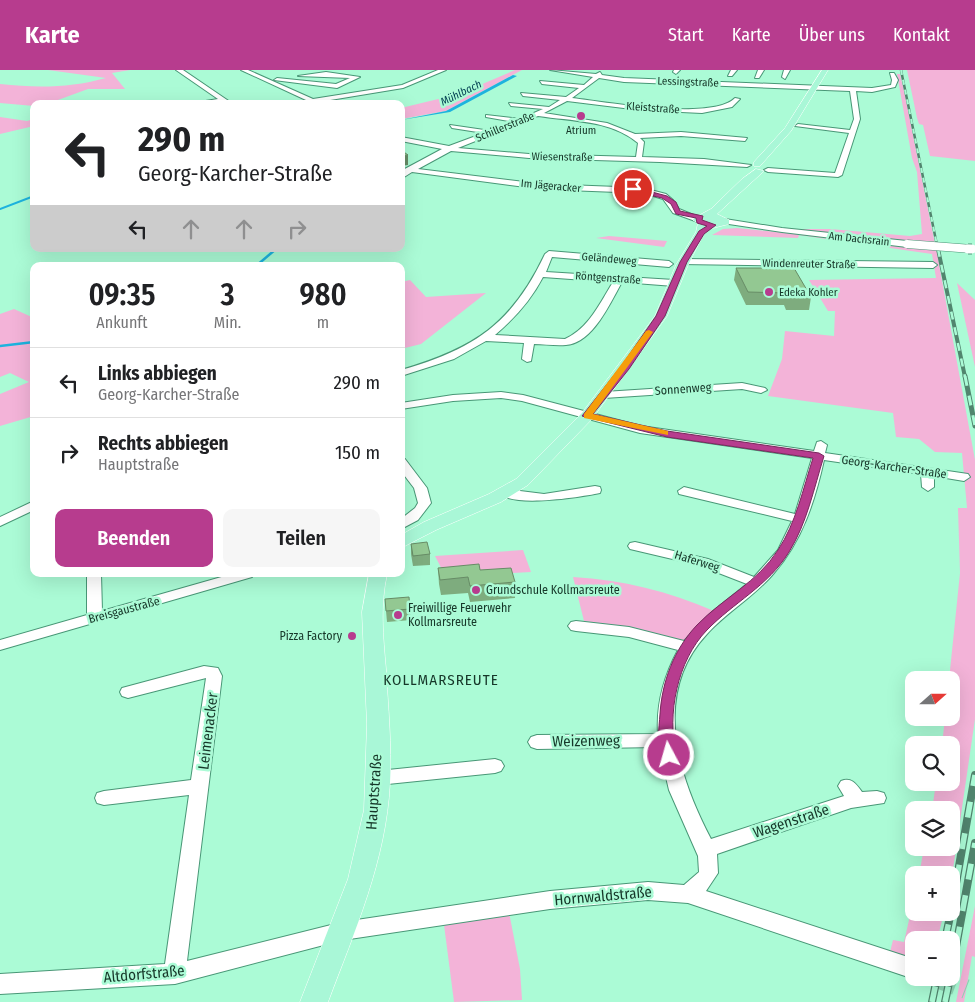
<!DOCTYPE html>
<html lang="de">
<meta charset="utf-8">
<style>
body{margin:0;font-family:"Fira Sans Condensed",sans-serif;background:#f6f6f6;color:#202124;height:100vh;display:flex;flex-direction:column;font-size:19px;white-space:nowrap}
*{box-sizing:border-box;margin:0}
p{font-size:16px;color:#757577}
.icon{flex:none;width:28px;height:28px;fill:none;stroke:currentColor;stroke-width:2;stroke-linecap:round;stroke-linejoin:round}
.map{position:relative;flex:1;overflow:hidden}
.panel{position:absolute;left:30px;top:192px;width:375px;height:315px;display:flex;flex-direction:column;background:#fff;border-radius:10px;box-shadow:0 5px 20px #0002}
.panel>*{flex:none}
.banner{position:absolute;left:30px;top:30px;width:375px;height:152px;border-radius:10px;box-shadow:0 5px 20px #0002;background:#fff;color:#202124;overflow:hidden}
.needle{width:32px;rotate:69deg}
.tools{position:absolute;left:905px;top:601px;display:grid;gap:10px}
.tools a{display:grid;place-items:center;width:55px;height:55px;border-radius:10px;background:#fff;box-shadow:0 5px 20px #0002;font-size:25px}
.pin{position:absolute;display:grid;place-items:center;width:42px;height:42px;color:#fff;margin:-21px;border:2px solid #fff;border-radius:50%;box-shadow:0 1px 5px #0007}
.me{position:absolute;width:55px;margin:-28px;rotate:354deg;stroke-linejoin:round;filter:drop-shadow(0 0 4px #0008)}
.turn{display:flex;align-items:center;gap:18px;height:105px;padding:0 25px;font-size:22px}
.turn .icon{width:65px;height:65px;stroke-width:2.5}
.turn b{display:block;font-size:35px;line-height:42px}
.lanes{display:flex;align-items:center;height:48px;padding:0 25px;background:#0003;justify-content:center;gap:25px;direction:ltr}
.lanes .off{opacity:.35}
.eta{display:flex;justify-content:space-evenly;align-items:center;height:85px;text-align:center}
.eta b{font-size:30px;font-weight:600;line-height:35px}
.primary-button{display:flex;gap:10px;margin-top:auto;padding:10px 25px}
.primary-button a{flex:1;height:58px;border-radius:10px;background:#b73c8e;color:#fff;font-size:20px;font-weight:600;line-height:58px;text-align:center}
.primary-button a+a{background:#f6f6f6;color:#202124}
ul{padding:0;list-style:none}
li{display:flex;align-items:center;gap:15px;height:70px;padding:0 25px;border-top:1px solid #e0e0e0}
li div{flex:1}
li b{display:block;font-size:19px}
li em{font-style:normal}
header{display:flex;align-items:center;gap:30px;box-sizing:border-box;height:70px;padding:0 25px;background:#b73c8e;color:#fff}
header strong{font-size:24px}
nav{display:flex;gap:28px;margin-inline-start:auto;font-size:18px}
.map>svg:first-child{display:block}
.green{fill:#f3b3d8}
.water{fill:#1db3de}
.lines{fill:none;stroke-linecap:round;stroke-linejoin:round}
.stream-far1{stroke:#1db3de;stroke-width:2}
.stream{stroke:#1db3de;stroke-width:2.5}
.minor-tunnel{stroke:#8dd4b3;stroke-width:20;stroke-dasharray:20 10;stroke-linecap:butt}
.minor-casing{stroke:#489776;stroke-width:2}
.major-casing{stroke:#fff;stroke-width:1}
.minor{fill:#fff;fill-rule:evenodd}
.major{fill:#a9f7d7;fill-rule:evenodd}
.rail-far3-casing{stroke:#51856e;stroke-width:2.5}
.rail-far2-casing{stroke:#51856e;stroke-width:4}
.rail-far1-casing{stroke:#51856e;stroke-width:5}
.rail-casing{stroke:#51856e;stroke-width:8}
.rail-far3{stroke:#abfbd6;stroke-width:2;stroke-dasharray:5;stroke-linecap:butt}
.rail-far2{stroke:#abfbd6;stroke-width:2.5;stroke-dasharray:8;stroke-linecap:butt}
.rail-far1{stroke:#abfbd6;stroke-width:3;stroke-dasharray:10;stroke-linecap:butt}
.rail{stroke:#abfbd6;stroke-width:5.5;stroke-dasharray:16;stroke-linecap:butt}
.minor-bridge-far1-casing{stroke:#489776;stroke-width:9;stroke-linecap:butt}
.minor-bridge-casing{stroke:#489776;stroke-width:11;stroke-linecap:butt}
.minor-bridge-far1{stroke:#fff;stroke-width:8}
.minor-bridge{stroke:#fff;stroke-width:9}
.wall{fill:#7eac7e}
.shaded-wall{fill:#678c66}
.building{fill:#93c892;stroke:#678c66}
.route{fill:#b73c8e;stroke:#77275c}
.slow{fill:#f59e0b}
.poi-dot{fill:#b73c8e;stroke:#abfbd6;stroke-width:2}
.labels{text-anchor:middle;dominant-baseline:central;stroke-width:5;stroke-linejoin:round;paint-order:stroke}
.far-street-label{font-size:11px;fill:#163729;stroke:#abfbd6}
.far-water-label{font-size:11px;font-style:italic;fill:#023f51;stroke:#abfbd6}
.far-poi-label{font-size:11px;fill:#163729;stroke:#abfbd6}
.street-label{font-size:12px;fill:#163729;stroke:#abfbd6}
.poi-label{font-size:12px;fill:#163729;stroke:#abfbd6;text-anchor:start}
.quarter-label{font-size:15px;letter-spacing:1px;fill:#163729;stroke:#abfbd6}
.near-street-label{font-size:15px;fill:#163729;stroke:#abfbd6}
</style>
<header>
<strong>Karte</strong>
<nav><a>Start</a><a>Karte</a><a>Über uns</a><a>Kontakt</a></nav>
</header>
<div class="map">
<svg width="975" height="932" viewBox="0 0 975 932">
<rect width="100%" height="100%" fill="#abfbd6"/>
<g class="green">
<path d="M 48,0 L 130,0 L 112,3 L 125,19 L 88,19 L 47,34 L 34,34 L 34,36 L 0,33 L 0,14 C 37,18 70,18 106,8 Z"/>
<polygon points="515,0 522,0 446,41 401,49 401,38 459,24"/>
<polygon points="907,0 975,0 975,91 930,86 923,55 919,54 917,48"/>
<polygon points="897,4 900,4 904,21 935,174 786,159 830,159 910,166 922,164 917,102 912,88"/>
<polygon points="0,47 27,51 34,49 34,56 0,64"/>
<polygon points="737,158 936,178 975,390 975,649 951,813 951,805 919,805 924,778 951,778 951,740 932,740 936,713 951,712 951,675 942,675 945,648 951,648 951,610 949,610 960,503 958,438 967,438 962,383 935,382 919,369 896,367 893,343 768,326 782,289 785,261 834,266 835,241 828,241 809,210 936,208 932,184 799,165 798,168 712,165 723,159"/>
<polygon points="609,166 667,171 664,177 596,168"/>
<polygon points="410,210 426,227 486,223 421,274 401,279 401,212"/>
<polygon points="957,213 975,230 975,297"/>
<polygon points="14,239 34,248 34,346 0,356 0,324 29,312 10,303 0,307 0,244"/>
<polygon points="523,480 531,502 446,507 435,486"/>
<path d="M 573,507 C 623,510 668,521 714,541 L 698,554 L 684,572 L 636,558 L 584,551 Z"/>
<polygon points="914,828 914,842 944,843 937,870 914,870 914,894 889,886 893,870 904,872"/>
<polygon points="975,836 975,887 972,886 964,932 956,932"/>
<polygon points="508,837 520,899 522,930 454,932 443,847"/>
</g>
<polygon class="water" points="513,5 517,6 450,42 401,50 446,41"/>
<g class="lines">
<polyline class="stream-far1" points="0,139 34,126"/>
<g class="stream">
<polyline points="256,196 276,179"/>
<polyline points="0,276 34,272"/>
</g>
<polyline class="minor-tunnel" points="937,908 966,919"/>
<defs>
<g id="minor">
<polygon points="176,0 183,0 233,34 223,32 187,34 218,29"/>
<polygon points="241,0 248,0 313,29 402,15 438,0 446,0 403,18 306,34 291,34 306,30"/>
<path d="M 550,0 L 596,4 L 600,2 L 602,5 L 624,8 L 872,18 L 891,15 L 892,10 L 890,3 L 894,3 L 898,10 L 895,17 L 872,22 L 856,21 L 860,49 L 842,105 L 838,107 L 768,102 L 764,100 L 768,98 L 835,103 L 849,63 L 795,56 L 798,54 L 850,60 L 854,49 L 850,21 L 624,12 L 599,8 L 572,28 C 606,32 712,51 735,28 L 740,29 L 732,37 L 702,43 L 640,40 L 567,31 L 544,43 L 607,53 L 635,64 L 681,62 L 747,68 L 745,71 L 681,66 L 640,68 L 644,72 L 642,87 L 704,89 L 751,95 L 747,97 L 660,92 L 529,88 L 451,81 L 418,99 L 541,114 L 643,118 L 666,124 L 673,130 L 679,139 L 701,148 L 701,152 L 698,152 L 673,143 L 663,129 L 643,123 L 541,119 L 412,102 L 401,109 L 401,101 L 442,79 L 401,71 L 401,67 L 449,76 L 484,63 L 452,58 L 450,55 L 491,61 L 514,52 L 486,47 L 486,45 L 520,49 L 543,39 L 511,36 L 509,33 L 549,37 L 560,30 L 523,26 L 521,23 L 566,27 L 579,18 L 542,14 L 540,11 L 584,15 L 593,7 ZM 538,46 C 571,51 611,50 638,73 L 636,87 L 529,84 L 458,78 Z"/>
<polygon points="674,0 680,0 676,4 673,2"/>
<polygon points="731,0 737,0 732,6 728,6"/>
<polygon points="758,0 764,0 759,8 755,8"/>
<polygon points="784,0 790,0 785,9 782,7"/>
<polygon points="326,2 360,7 337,18 274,10 277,8 336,14 350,8 298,6"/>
<polygon points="725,149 782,158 907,171 911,174 907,177 782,162 722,153 721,151"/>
<path d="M 549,181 L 669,191 L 673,194 L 669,197 L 552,187 L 546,202 L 674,210 L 679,213 L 674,216 L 622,212 C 610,233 593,273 566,275 C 555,276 544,274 534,274 L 531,291 L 527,292 L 522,289 L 524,273 L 486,271 L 454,289 L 401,306 L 401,300 C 474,279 512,254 545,184 ZM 543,207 L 613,212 C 600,233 589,258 565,269 L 495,265 C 515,248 531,230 543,207 Z"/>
<polygon points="684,189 933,192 937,195 933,198 681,194 681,190"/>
<polygon points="742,313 765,318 767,320 761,323 742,319 604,328 598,325 604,322"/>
<path d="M 501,322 L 523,325 L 641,356 L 814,381 L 817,372 L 821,371 L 827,375 L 825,383 L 968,404 L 970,407 L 964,411 L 934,406 L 934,417 L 928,421 L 922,417 L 921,404 L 824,390 C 815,431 802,471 774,503 C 755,526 727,542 707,564 C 651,624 678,706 711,769 L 844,726 L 838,716 L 841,711 C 852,707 856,714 862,722 L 877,721 L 884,723 L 886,728 L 884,733 L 851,738 L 717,784 L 718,803 L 706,821 L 914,889 L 914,908 L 918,908 L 914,909 L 688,833 L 648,830 L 550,839 L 343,870 L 175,914 L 0,924 L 0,904 L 165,894 L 189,725 L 104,735 L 97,733 L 95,728 L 97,723 L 104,721 L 191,710 L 206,608 L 128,628 L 122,626 L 120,622 L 122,618 L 204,596 L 218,598 L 222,606 L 187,891 L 343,852 L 550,821 L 648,812 L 684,815 L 699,802 L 698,786 L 669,720 L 659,677 L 537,679 L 531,677 L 528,672 L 531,667 L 537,665 L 658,664 C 656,633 664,606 678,580 L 629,567 L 576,561 L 571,560 L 568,556 L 571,552 L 576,551 L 629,557 L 684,571 L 712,542 L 747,514 L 698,495 L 630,479 L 628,476 L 630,473 L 635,472 L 708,489 L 754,507 L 778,480 L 792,451 L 679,424 L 678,421 L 684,417 L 795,444 L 812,388 L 640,363 L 522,331 L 501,328 L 453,331 L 401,339 L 401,333 L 453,325 Z"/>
<polygon points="401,388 405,389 427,418 431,433 418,450 401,459 401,449 415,438 418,433 414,418 401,401"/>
<path d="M 595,416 L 600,417 L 601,420 L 600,423 C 581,427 512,438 499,423 L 505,419 L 544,424 Z"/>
<polygon points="34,431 34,440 0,456 0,447"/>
<polygon points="87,504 101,504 102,541 232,504 254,504 252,507 0,580 0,570 87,545"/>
<polygon points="495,689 501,691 504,696 501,701 495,703 378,715 372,713 369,708 372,703 378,701"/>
</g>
<g id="major">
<polygon points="822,0 828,0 791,61 760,96 754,96 754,92 785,58"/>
<polygon points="756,99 764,101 717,144 729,150 729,154 713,158 707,157 688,195 667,246 592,349 528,415 501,432 436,460 401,478 401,465 424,452 489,424 516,409 582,343 655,246 676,195 696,162 698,153 693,150 694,148 711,139 742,109"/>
<path d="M 369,504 L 387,504 C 380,536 383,566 386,599 C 388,637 392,675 390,713 C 386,791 355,860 328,932 L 300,932 L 348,809 L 364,740 L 367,654 L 362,542 Z"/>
</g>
</defs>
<use href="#minor" class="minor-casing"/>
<use href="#major" class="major-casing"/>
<use href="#minor" class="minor"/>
<use href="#major" class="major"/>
<defs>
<polyline id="rail-far3" points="901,0 938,180"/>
<polyline id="rail-far2" points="938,179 965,307"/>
<polyline id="rail-far1" points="965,306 975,356"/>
<g id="rail">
<polyline points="951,842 975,705"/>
<polyline points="945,870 951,842"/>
<polyline points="951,904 975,773"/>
<polyline points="932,932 937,908"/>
<polyline points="945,932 950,908"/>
</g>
</defs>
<use href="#rail-far3" class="rail-far3-casing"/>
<use href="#rail-far2" class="rail-far2-casing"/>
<use href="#rail-far1" class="rail-far1-casing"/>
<use href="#rail" class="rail-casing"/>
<use href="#rail-far3" class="rail-far3"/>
<use href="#rail-far2" class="rail-far2"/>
<use href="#rail-far1" class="rail-far1"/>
<use href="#rail" class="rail"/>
<defs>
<polyline id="minor-bridge-far1" points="907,174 972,179"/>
<polyline id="minor-bridge" points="968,179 972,179"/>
</defs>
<use href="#minor-bridge-far1" class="minor-bridge-far1-casing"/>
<use href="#minor-bridge" class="minor-bridge-casing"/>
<use href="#minor-bridge-far1" class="minor-bridge-far1"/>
<use href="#minor-bridge" class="minor-bridge"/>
</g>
<g class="wall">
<polygon points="736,198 811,227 809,240 786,240 784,235 746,235 734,210"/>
<polygon points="411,474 430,484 430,495 413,496 411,484"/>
<polygon points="438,498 480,500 515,512 515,528 470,532 468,523 441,525 439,514"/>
<polygon points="385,529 410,539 411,550 387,552"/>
</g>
<polygon class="shaded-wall" points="408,85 408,95 401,96 401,86"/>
<g class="building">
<polygon points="401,80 408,85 401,86"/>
<polygon points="736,198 794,198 811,227 789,227 786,223 748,222"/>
<polygon points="427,472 430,484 413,486 411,474"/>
<polygon points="479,494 480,500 511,498 515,512 470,516 468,507 440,510 438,498"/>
<polygon points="409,527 410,539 386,541 385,529"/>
</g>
<path class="route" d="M 633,117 L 667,126 L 676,132 L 680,141 L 703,146 L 702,150 L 716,155 L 704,164 L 687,192 L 665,246 L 629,299 L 593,344 L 667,361 L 819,383 L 824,386 C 814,418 807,453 789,482 C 768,516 733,533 707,560 C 677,591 667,644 676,685 L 674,689 L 663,689 C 656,675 659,659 660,644 C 662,612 674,579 697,555 C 723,528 758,512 778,480 C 796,453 803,419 813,388 L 667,367 L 582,346 L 622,295 L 656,246 L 680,192 L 699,161 L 707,156 L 697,153 L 696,148 L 676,144 L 671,134 L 662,128 L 631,121 Z"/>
<polygon class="slow" points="649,260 653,262 593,344 668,361 668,365 584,348 584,344 646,261"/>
<g class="poi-dot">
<circle cx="581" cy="46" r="5"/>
<circle cx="769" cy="222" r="5"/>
<circle cx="476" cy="520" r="5"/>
<circle cx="398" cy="545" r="5"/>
<circle cx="352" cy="566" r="5"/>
</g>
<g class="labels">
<g class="far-street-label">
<text transform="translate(688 12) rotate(2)">Lessingstraße</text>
<text transform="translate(653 38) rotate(4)">Kleiststraße</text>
<text transform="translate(505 57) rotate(-22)">Schillerstraße</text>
<text transform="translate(562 87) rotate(1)">Wiesenstraße</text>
<text transform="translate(551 116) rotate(5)">Im Jägeracker</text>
<text transform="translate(859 169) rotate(6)">Am Dachsrain</text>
<text transform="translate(609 189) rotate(5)">Geländeweg</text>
<text transform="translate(809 194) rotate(1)">Windenreuter Straße</text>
<text transform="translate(608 208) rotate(4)">Röntgenstraße</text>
</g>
<g class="far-water-label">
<text transform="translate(461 23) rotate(-26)">Mühlbach</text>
</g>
<g class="far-poi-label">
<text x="581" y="60">Atrium</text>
<text x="779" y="222" text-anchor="start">Edeka Kohler</text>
</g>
<g class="street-label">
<text transform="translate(683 319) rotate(-4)">Sonnenweg</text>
<text transform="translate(894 397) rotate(8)">Georg-Karcher-Straße</text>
<text transform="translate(697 491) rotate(17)">Haferweg</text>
<text transform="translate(124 540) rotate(-15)">Breisgaustraße</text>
</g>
<g class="poi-label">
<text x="486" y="520">Grundschule Kollmarsreute</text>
<text x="408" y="538">Freiwillige Feuerwehr<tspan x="408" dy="14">Kollmarsreute</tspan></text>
<text x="342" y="566" text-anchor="end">Pizza Factory</text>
</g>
<g class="quarter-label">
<text x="441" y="610">KOLLMARSREUTE</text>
</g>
<g class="near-street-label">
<text transform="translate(208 661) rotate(-83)">Leimenacker</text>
<text transform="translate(586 671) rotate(-1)">Weizenweg</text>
<text transform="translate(374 722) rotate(-86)">Hauptstraße</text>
<text transform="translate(791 751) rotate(-18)">Wagenstraße</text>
<text transform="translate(603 826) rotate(-5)">Hornwaldstraße</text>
<text transform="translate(144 904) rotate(-5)">Altdorfstraße</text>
</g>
</g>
</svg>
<div class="tools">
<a><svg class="needle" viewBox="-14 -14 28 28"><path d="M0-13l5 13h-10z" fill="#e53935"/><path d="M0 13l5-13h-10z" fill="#757577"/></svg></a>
<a><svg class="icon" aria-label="search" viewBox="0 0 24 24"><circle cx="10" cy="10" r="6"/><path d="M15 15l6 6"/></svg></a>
<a><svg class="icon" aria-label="layers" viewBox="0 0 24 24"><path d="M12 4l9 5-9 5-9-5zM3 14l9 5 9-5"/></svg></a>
<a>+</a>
<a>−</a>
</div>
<div class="pin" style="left:633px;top:119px;background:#d93025"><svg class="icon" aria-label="arrive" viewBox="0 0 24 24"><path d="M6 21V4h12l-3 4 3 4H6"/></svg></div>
<svg class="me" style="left:669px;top:685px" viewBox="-20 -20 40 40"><circle r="17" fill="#b73c8e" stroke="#fff" stroke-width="3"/><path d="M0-11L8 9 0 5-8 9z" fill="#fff"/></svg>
<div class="banner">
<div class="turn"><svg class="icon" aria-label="left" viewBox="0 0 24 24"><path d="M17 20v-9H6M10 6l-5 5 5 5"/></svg><div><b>290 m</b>Georg-Karcher-Straße</div></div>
<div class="lanes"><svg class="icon" aria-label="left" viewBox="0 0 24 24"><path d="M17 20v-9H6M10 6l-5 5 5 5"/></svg><svg class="icon off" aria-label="ahead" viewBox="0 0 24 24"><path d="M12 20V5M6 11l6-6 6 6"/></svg><svg class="icon off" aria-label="ahead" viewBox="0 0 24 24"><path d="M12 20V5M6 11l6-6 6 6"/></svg><svg class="icon off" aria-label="right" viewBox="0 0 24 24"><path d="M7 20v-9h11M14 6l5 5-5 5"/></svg></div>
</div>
<section class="panel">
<div class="eta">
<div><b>09:35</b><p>Ankunft</p></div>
<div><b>3</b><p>Min.</p></div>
<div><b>980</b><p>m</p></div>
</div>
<ul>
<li><svg class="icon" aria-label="left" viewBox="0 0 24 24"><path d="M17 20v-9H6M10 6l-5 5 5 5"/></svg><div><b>Links abbiegen</b><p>Georg-Karcher-Straße</p></div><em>290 m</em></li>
<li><svg class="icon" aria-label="right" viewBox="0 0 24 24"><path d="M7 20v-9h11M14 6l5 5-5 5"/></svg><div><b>Rechts abbiegen</b><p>Hauptstraße</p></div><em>150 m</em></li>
</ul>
<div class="primary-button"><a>Beenden</a><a>Teilen</a></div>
</section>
</div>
